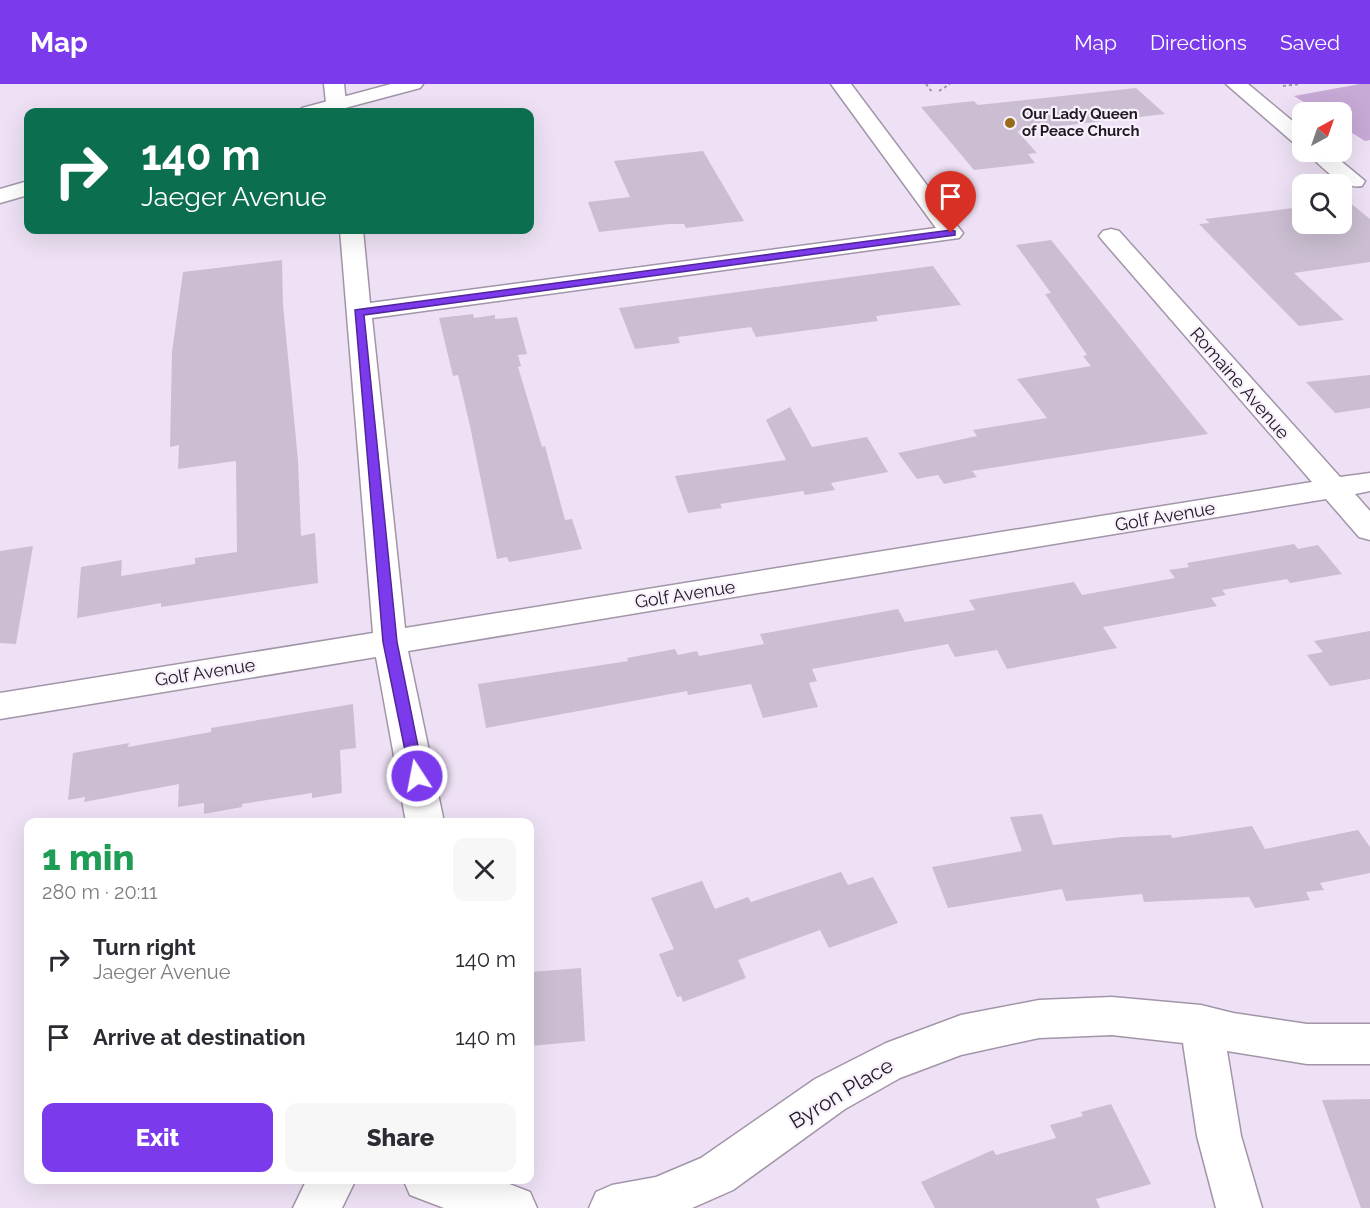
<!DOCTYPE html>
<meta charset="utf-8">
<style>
body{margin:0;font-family:Raleway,sans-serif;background:#f7f7f7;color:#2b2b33;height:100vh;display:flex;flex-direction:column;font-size:22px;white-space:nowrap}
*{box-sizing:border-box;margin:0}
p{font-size:20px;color:#7c7c81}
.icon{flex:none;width:33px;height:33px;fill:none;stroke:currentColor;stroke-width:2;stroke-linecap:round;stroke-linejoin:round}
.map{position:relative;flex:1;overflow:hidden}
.side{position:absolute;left:24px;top:734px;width:510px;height:366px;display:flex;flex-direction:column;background:#fff;border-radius:12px;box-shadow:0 6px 24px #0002}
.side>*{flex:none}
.banner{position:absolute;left:24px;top:24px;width:510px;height:126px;border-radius:12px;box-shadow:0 6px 24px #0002;background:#0b6e4f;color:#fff;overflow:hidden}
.needle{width:39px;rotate:40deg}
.controls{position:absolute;left:1292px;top:18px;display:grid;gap:12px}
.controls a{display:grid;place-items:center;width:60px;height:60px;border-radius:12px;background:#fff;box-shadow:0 6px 24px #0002;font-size:30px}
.pin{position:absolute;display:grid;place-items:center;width:51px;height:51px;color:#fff;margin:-62px -26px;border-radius:50% 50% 50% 0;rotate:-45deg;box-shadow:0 0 6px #0007}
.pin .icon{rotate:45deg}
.me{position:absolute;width:66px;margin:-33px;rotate:349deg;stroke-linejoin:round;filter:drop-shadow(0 0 4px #0008)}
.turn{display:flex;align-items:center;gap:21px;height:126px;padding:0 18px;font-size:27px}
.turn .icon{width:78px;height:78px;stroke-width:2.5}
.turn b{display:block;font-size:42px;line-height:51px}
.round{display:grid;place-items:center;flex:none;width:63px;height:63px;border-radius:12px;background:#f7f7f7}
.summary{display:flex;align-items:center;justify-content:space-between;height:102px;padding:0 18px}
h1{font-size:36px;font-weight:800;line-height:45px;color:#1e9e55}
.action{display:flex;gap:12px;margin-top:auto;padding:12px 18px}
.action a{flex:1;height:69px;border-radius:12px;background:#7c3aed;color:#fff;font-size:24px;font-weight:800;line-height:69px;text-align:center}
.action a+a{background:#f7f7f7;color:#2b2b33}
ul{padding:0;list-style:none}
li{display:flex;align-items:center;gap:18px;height:78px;padding:0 18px}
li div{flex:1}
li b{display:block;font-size:22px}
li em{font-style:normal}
header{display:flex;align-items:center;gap:36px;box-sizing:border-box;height:84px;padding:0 30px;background:#7c3aed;color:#fff}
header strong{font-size:28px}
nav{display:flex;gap:33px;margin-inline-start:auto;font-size:21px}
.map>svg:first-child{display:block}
.green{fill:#c7aad6}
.building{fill:#cbbed2}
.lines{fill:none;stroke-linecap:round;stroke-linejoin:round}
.minor-casing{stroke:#a295a8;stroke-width:3}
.major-casing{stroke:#a295a8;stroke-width:3}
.path{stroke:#9e94a3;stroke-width:2;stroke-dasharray:3 3;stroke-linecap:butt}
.minor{fill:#fff;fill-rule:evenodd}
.major{fill:#fff;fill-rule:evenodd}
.route{fill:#7c3aed;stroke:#51269a;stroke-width:1.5}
.poi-dot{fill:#976b18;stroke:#f8f0fd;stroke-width:2}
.labels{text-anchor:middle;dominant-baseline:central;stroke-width:4.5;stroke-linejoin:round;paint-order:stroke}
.far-poi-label{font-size:15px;font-weight:bold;fill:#1f1a21;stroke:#f8f0fd;text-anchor:start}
.street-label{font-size:18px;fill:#1f1a21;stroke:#f8f0fd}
.near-street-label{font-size:21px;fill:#1f1a21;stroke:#f8f0fd}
</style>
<header>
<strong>Map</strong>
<nav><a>Map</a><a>Directions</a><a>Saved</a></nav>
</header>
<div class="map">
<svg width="1370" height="1124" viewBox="0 0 1370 1124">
<rect width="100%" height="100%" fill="#eee1f5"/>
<polygon class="green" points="1360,0 1370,0 1370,56 1365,57 1341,42 1341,28 1320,28 1294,12"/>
<g class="building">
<polygon points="1136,4 1165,30 1017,47 1037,69 1028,70 1035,79 974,86 921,23 974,17 978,21"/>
<polygon points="703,67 744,137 686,144 684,140 669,140 599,148 588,118 630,113 614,77"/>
<polygon points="1349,118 1370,135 1370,178 1294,189 1344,236 1299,242 1199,140 1210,139 1205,135 1302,123 1302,140 1341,140 1341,119"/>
<polygon points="1051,156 1208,350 972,387 977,393 944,400 938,391 917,395 898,369 977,352 973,346 1047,334 1017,295 1091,282 1083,272 1087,271 1045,210 1051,209 1016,161"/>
<polygon points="282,176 283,221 298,376 301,452 315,449 318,499 161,523 161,519 77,534 81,483 122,476 121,492 195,480 195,474 237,468 236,377 178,385 179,361 170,363 172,268 183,188"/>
<polygon points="933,182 961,221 876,232 878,237 756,253 751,243 678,253 680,259 635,265 619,224"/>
<polygon points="473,230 474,234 495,231 495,235 517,233 527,270 518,271 521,282 518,283 542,363 545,362 565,436 572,435 582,465 509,478 507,473 497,475 470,342 458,291 453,292 439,234"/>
<polygon points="1370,291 1370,324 1335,329 1306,298"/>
<polygon points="790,323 812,363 867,353 888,388 831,399 835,406 805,411 803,407 720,420 722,424 688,429 675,392 786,376 766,336"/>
<polygon points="1294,460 1298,465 1318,461 1342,490 1290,499 1287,495 1222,506 1226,511 1211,514 1217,522 1103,543 1117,564 1007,585 997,566 955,573 948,560 812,585 817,597 809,599 818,623 763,634 751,600 688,611 687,607 486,644 478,600 628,577 627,574 675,565 678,571 697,567 699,572 764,560 760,550 898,525 905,538 975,526 969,516 1074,498 1082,511 1175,494 1169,486 1189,483 1187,479"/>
<polygon points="33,462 16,560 0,559 0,467"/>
<polygon points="1370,547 1370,595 1330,602 1307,571 1323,568 1314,557"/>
<polygon points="353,620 356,664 340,666 342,709 312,714 312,709 242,720 242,723 204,730 204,719 178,723 179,700 84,718 85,713 68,716 73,669 129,659 128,663 211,648 211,644"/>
<polygon points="1042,730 1053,761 1122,753 1171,751 1172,754 1252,742 1265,765 1358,746 1370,763 1370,789 1320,799 1324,806 1306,808 1310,816 1255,824 1249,813 1144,818 1142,810 1066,817 1062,805 948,824 932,783 1022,767 1010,733"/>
<polygon points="841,788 848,801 873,793 898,839 829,864 820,846 738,876 746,894 683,918 681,912 677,913 659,870 674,865 651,814 702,797 715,825 748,813 751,818"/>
<polygon points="581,884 585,957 530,962 530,888"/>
<polygon points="1370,1015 1370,1124 1361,1124 1322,1016"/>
<polygon points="1111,1020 1151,1100 1096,1115 1100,1124 935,1124 921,1098 993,1066 996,1071 1056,1054 1050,1041 1083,1032 1081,1028"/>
</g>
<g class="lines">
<defs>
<g id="minor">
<polygon points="324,0 344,0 347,28 327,28"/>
<polygon points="831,0 851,0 959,144 963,149 959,154 372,234 405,544 1312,398 1103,157 1099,152 1103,147 1111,145 1119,147 1340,393 1370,389 1370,407 1355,410 1370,427 1370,456 1359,453 1326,415 408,567 444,738 406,738 376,573 0,635 0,609 373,549 340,146 363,146 370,219 936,144"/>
<polygon points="1226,0 1248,0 1302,45 1302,62 1295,60"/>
<path d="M 1307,68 L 1330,68 L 1365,97 L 1362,102 C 1342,106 1324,84 1310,72 Z"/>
<polygon points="1112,913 1201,921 1233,929 1307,940 1370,940 1370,980 1307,980 1227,967 1241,1052 1262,1124 1216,1124 1197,1052 1183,959 1112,951 1039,954 961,971 900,994 845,1025 733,1106 692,1124 589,1124 596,1108 612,1101 656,1093 701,1074 815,995 886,959 961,931 1039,916"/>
<polygon points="307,1095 356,1095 342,1124 293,1124"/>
<polygon points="403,1095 496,1095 530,1108 537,1124 444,1124 410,1111"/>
</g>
<g id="major">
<polygon points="391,0 423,0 420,4 330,28 299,28 302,24"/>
<polygon points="28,97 28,111 0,119 0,105"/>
</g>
</defs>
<use href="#minor" class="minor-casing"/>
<use href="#major" class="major-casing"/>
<g class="path">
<polyline points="926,0 932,8"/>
<polyline points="1283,2 1299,0"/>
<polyline points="939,7 950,0"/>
</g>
<use href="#minor" class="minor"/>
<use href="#major" class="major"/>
</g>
<polygon class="route" points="951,146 955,147 955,151 364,231 397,558 424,692 422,696 411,696 383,558 355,226"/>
<circle class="poi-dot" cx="1010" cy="39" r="6"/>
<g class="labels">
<g class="far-poi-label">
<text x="1022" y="30">Our Lady Queen<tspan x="1022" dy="17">of Peace Church</tspan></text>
</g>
<g class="street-label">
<text transform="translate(1240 299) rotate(49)">Romaine Avenue</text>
<text transform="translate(1165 432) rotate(-10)">Golf Avenue</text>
<text transform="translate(685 510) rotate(-9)">Golf Avenue</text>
<text transform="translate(205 588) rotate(-9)">Golf Avenue</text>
</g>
<g class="near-street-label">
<text transform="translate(841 1009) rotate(-31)">Byron Place</text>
</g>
</g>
</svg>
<div class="controls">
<a><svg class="needle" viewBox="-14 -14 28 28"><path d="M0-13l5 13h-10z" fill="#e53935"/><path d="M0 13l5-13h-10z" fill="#7c7c81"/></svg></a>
<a><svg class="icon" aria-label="search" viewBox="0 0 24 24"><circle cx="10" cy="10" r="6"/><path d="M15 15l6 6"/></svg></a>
</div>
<div class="pin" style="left:951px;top:149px;background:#d93025"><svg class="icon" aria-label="arrive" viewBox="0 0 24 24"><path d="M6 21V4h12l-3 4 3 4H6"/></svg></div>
<svg class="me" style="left:417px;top:692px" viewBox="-20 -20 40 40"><circle r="17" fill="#7c3aed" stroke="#fff" stroke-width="3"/><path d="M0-11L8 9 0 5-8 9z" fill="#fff"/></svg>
<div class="banner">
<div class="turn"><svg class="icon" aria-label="right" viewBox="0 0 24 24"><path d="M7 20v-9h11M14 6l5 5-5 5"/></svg><div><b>140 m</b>Jaeger Avenue</div></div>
</div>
<section class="side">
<div class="summary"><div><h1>1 min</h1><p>280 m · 20:11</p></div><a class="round"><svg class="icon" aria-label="close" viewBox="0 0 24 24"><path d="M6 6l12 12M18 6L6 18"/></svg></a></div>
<ul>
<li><svg class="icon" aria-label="right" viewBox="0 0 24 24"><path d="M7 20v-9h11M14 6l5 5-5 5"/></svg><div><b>Turn right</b><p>Jaeger Avenue</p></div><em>140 m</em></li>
<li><svg class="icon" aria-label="arrive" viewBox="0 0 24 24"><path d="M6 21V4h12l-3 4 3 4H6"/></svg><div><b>Arrive at destination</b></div><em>140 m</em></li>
</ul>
<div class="action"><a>Exit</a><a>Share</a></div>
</section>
</div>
